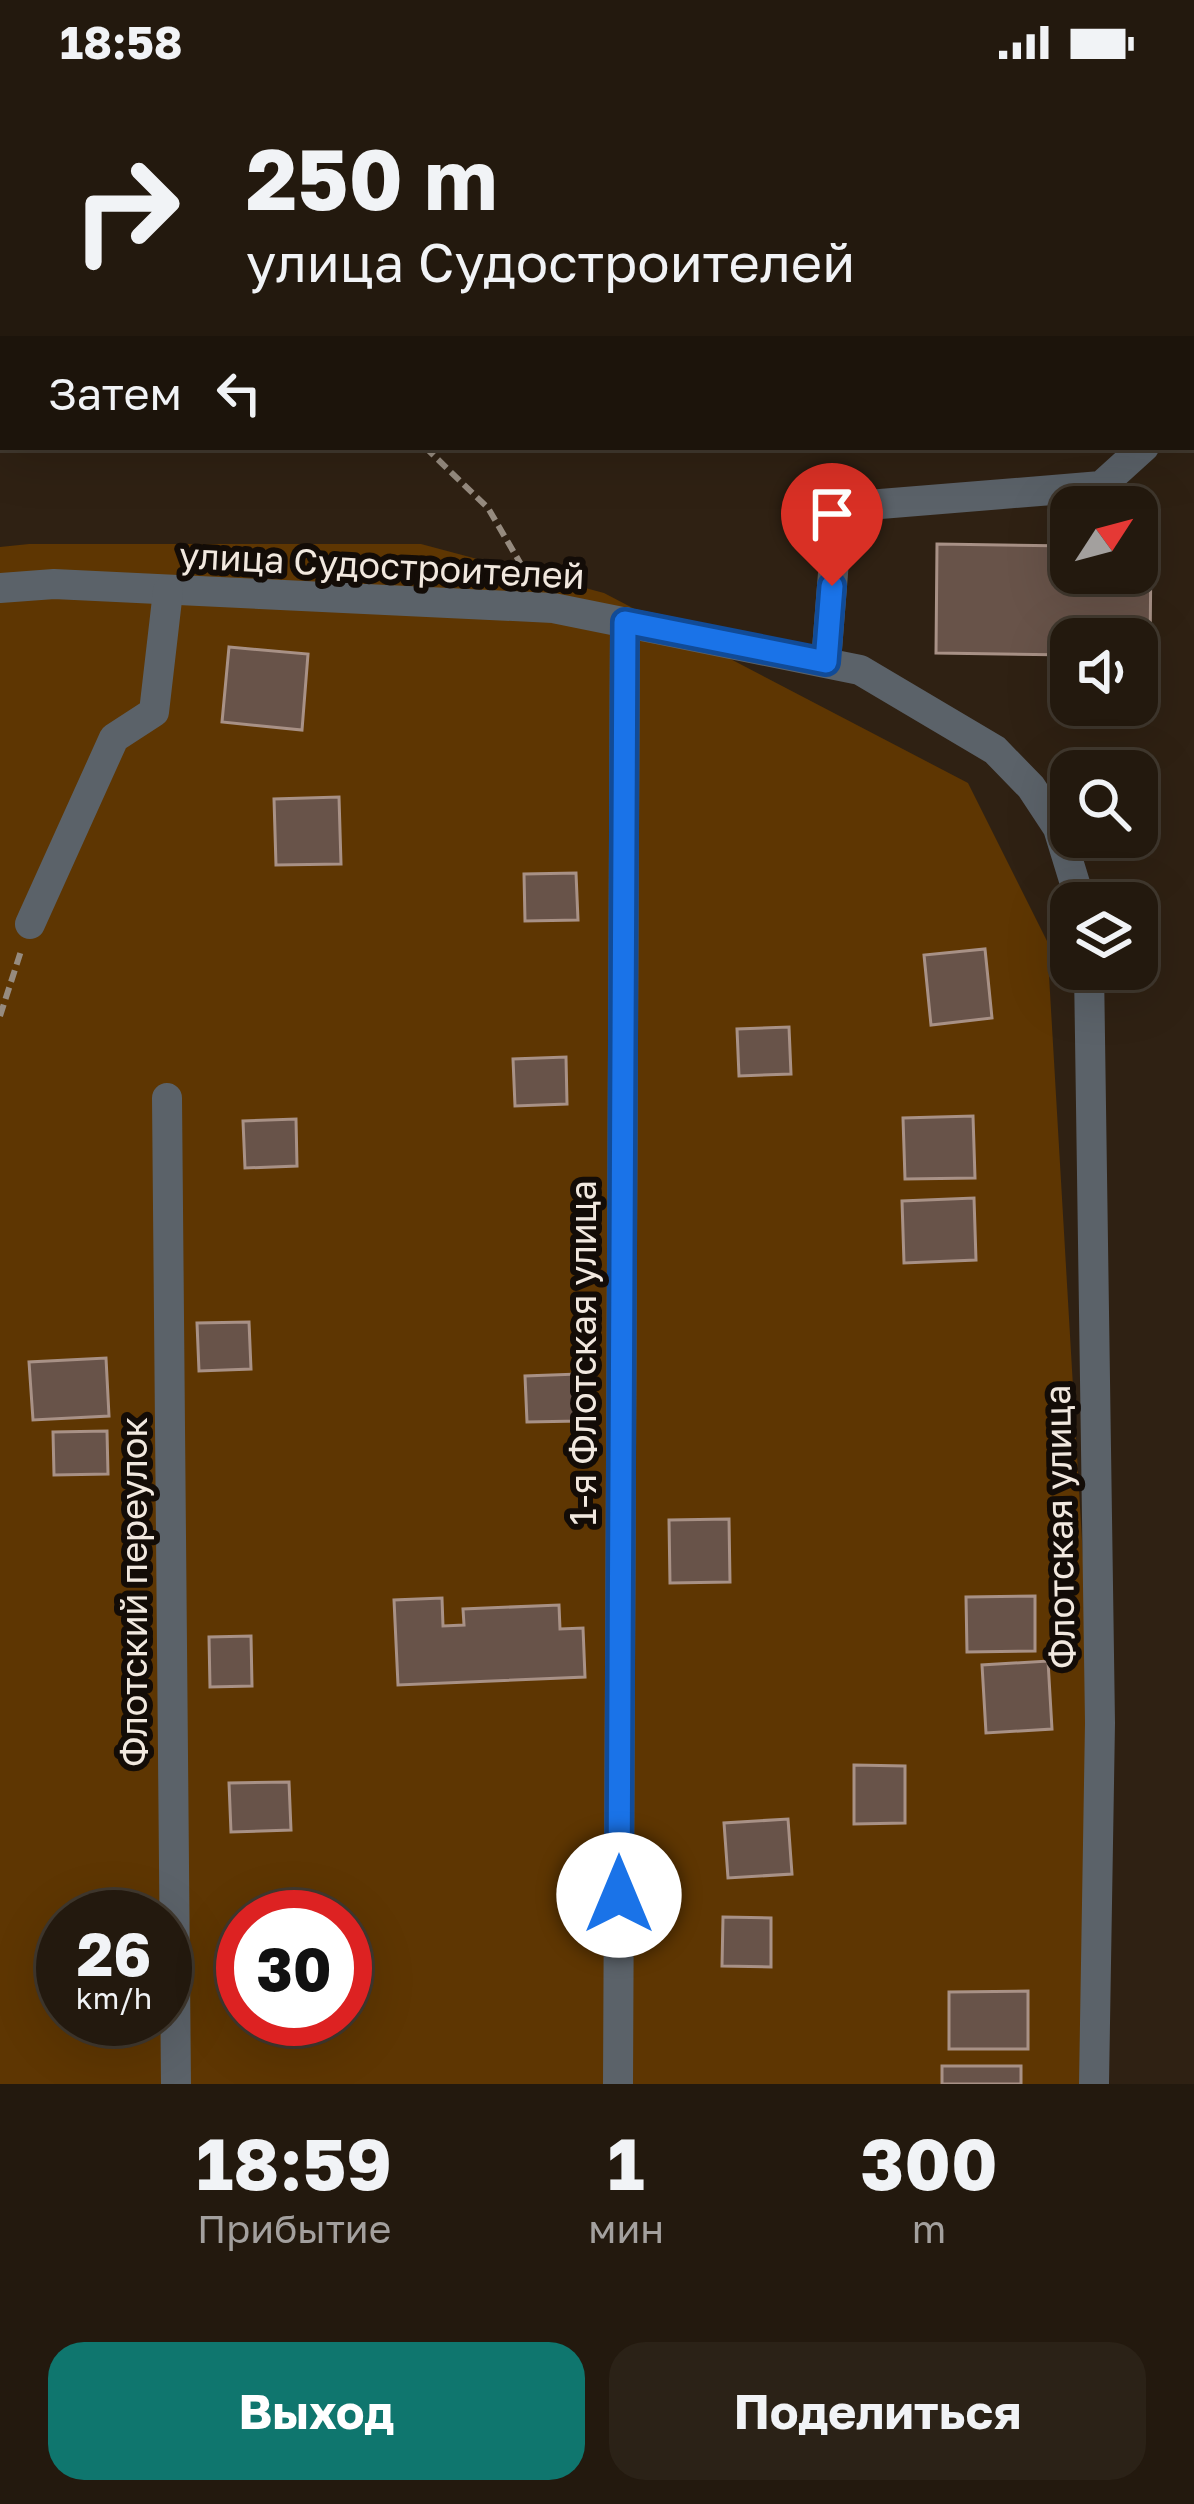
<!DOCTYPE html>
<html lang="ru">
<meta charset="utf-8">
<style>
body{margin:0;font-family:"Golos Text",sans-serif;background:#2b2217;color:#f1f3f6;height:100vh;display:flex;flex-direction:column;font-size:45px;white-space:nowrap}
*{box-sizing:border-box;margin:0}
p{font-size:39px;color:#a3a09e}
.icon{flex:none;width:66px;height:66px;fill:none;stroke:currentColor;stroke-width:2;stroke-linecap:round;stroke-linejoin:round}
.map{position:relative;height:2000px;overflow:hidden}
.drawer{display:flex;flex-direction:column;background:#23190e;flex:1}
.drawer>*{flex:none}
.top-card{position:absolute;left:0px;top:0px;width:1194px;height:366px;box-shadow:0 12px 48px #0002,0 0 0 3px #40382e;background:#23190e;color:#f1f3f6;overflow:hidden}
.needle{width:78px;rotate:54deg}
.tools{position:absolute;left:1050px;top:402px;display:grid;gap:24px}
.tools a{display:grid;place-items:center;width:108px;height:108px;border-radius:24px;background:#23190e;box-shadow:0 12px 48px #0002,0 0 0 3px #40382e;font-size:60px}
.speed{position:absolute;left:36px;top:1806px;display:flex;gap:24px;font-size:60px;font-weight:700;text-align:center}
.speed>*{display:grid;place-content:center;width:156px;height:156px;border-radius:50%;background:#23190e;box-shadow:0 12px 48px #0002,0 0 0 3px #40382e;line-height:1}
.speed small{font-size:30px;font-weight:400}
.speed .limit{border:18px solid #d22;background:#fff;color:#111}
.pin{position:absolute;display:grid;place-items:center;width:102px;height:102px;color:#fff;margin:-123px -51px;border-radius:50% 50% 50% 0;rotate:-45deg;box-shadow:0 0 12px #0007}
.pin .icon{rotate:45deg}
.me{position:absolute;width:132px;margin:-66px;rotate:0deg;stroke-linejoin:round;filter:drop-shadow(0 0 9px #0008)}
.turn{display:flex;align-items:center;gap:42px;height:252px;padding:0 48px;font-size:54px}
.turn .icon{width:156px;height:156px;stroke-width:2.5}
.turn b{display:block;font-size:84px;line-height:102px}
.then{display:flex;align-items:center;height:114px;padding:0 48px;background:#0003;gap:24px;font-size:45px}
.eta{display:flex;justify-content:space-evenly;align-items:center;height:204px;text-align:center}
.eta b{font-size:72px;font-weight:700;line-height:84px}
.cta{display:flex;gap:24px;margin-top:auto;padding:24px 48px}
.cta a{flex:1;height:138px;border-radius:36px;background:#0f766e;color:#fff;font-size:48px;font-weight:700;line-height:138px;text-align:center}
.cta a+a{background:#2b2217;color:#f1f3f6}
.status{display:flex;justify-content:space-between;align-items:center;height:84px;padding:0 60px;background:#23190e;direction:ltr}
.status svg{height:33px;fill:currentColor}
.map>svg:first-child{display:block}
.green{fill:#5e3602;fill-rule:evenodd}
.water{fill:#051725}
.building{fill:#685349;stroke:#a89186;stroke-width:3}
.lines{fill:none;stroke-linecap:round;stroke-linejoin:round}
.path{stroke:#968b7f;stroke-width:6;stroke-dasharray:12 6;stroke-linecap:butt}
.minor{stroke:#5b6269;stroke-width:30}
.route-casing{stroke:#114b97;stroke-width:30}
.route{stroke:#1a73e8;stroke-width:21}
.labels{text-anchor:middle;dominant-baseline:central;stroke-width:12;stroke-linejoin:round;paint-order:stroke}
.street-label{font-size:36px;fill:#f1e8df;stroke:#130c07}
</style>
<div class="status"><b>18:58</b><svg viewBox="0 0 49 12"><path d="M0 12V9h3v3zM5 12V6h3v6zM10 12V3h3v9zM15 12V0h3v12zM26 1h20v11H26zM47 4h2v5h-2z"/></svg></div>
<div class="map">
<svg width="1194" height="2000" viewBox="0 0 1194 2000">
<rect width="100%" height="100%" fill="#2f2113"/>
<path class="green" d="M 29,460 L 421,460 L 604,509 L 968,699 L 1047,857 L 1091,1611 L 1081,2000 L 0,2000 L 0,463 ZM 63,1833 L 165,1833 L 165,1935 L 63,1935 ZM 243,1833 L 345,1833 L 345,1935 L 243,1935 Z"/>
<polygon class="water" points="0,0 1194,0 1194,132 1191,3 3,3 0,209"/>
<g class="building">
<polygon points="937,460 1071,462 1071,489 1137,489 1137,463 1151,463 1150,572 1137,571 1137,555 1071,555 1071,571 936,569"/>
<polygon points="229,563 308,570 302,646 222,638"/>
<polygon points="339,713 341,780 276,781 274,715"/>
<polygon points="576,789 578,836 525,837 524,790"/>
<polygon points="985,865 992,934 931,941 924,871"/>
<polygon points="789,943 791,990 739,992 737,945"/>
<polygon points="566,973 567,1020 515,1022 513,975"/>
<polygon points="973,1032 975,1094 905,1095 903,1034"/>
<polygon points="296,1035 297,1082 245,1084 243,1037"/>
<polygon points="974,1114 976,1176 904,1179 902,1117"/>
<polygon points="249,1238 251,1285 199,1287 197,1239"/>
<polygon points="106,1274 109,1332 33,1336 29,1278"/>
<polygon points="578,1290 579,1337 527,1338 525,1292"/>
<polygon points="107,1347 108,1390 54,1391 53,1348"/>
<polygon points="729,1435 730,1498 670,1499 669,1436"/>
<polygon points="1035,1512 1035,1567 967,1568 966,1513"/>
<polygon points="442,1514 443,1542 464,1541 463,1525 559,1521 560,1545 583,1544 585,1593 398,1601 394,1516"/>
<polygon points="251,1552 252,1602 210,1603 209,1553"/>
<polygon points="1048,1577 1052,1645 986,1649 982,1581"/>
<polygon points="854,1681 905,1682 905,1739 854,1740"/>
<polygon points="289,1698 291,1746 231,1748 229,1699"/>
<polygon points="788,1735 792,1790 728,1794 724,1739"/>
<polygon points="723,1833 771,1834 771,1883 722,1882"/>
<polygon points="1028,1907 1028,1965 949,1965 949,1908"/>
<rect x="942" y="1982" width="79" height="18"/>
</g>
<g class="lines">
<g class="path">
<polyline points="0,331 3,331"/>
<polyline points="425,363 488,424 526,489"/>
<polyline points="0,932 21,867"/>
</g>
<g class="minor">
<polyline points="1191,321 1194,318"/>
<polyline points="0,504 54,500 553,524 860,586 995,666 1031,703 1058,744 1081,819"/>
<polyline points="826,578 835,464 868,421 1101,402 1144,363"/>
<polyline points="30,840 114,654 154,628 168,507"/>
<polyline points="1089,885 1100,1639 1094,2000"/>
<polyline points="167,1014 176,2000"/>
<polyline points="618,2000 625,538"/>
</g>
</g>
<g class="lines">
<defs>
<polyline id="route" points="619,1811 625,538 826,578 832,502"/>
</defs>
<use href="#route" class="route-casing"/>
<use href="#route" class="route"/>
</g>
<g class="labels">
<g class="street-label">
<text transform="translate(382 481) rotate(3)">улица Судостроителей</text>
<text transform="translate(582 1269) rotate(-90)">1-я Флотская улица</text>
<text transform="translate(1059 1443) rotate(-91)">Флотская улица</text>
<text transform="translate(133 1508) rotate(-90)">Флотский переулок</text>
</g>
</g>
</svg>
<div class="tools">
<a><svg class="needle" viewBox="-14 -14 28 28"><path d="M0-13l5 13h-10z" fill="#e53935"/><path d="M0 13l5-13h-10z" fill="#a3a09e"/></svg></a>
<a><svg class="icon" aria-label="sound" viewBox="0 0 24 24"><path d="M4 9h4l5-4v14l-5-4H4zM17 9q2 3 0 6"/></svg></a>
<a><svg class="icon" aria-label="search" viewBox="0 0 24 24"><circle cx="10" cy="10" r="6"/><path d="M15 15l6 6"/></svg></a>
<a><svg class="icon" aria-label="layers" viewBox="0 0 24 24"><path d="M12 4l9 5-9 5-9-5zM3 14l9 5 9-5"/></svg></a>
</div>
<div class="speed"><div>26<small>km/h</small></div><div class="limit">30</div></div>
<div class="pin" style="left:832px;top:502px;background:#d93025"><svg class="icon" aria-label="arrive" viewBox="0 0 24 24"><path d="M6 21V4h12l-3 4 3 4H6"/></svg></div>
<svg class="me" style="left:619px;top:1811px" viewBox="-20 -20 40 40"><circle r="19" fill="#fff"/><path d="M0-13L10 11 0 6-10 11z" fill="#1a73e8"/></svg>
<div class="top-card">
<div class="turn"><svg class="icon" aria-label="right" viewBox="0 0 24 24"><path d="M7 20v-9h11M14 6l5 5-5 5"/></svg><div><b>250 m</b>улица Судостроителей</div></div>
<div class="then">Затем<svg class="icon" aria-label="left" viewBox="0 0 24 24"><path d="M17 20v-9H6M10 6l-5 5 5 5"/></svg></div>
</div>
</div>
<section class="drawer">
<div class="eta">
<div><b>18:59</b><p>Прибытие</p></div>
<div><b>1</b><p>мин</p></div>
<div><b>300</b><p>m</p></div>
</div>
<div class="cta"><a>Выход</a><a>Поделиться</a></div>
</section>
